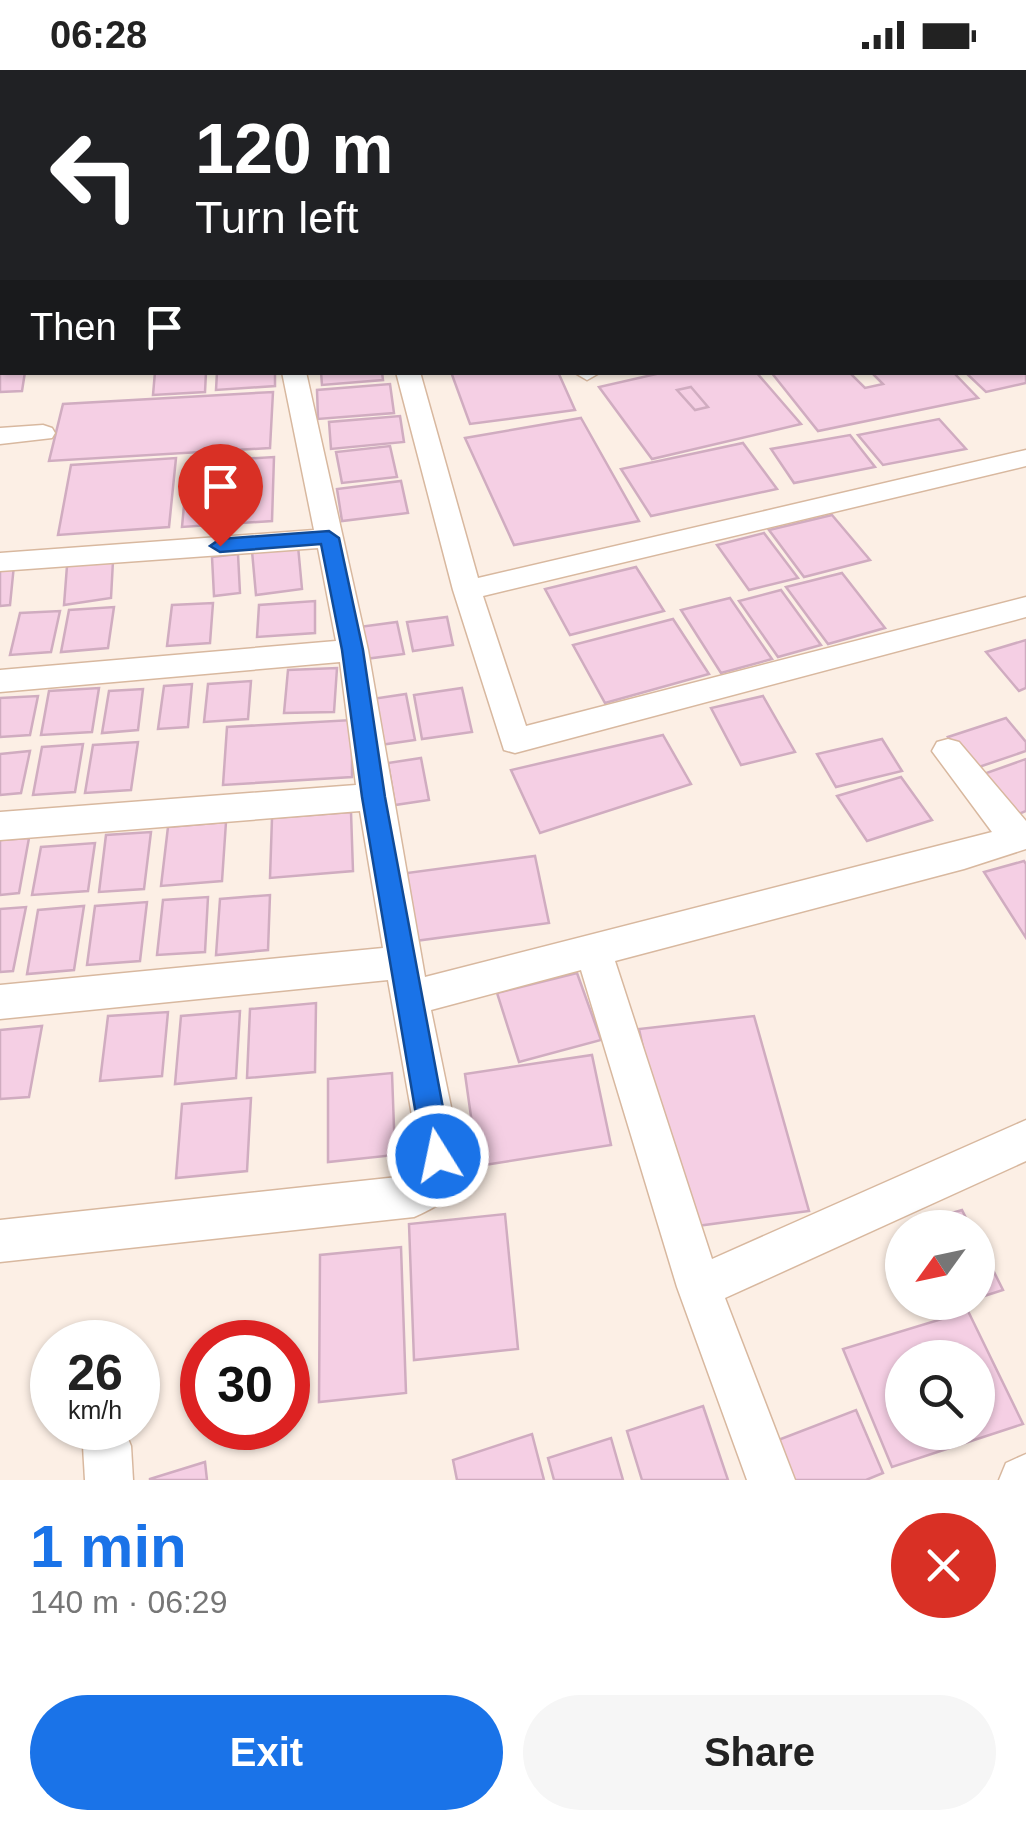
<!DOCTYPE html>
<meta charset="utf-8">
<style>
body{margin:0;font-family:Helvetica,sans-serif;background:#f6f6f6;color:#222;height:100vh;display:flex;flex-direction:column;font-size:38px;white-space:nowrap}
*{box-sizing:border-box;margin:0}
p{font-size:32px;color:#767676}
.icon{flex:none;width:55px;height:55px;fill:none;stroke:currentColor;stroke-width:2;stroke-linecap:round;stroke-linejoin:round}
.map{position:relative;height:1410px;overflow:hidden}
.drawer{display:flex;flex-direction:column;background:#fff;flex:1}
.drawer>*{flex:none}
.top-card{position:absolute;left:0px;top:0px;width:1028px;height:305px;box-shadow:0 2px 8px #0004;background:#202124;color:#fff;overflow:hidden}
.needle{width:65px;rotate:237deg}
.buttons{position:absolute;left:885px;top:1140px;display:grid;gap:20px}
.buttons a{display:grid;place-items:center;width:110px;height:110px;border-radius:50%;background:#fff;box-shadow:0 2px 8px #0004;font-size:50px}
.speed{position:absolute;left:30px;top:1250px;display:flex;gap:20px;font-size:50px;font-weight:700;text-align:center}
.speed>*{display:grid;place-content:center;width:130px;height:130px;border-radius:50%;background:#fff;box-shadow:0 2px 8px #0004;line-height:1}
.speed small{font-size:25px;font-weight:400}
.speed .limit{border:15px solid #d22;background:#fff;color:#111}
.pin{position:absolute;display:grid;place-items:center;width:85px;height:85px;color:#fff;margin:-102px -42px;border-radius:50% 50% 50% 0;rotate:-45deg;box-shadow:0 0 10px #0007}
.pin .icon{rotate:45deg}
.me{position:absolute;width:110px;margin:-55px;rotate:350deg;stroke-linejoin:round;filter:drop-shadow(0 0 8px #0008)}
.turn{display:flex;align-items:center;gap:35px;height:210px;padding:0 30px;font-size:45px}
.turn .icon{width:130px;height:130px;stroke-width:2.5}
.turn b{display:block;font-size:70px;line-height:85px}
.then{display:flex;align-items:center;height:95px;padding:0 30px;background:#0003;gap:20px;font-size:38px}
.round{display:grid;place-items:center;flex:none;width:105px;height:105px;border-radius:52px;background:#f6f6f6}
.overview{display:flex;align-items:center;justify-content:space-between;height:170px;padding:0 30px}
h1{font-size:60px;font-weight:600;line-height:75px;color:#1a73e8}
.button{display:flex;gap:20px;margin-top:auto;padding:20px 30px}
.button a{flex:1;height:115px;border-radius:60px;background:#1a73e8;color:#fff;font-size:40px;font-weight:600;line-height:115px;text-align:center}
.button a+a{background:#f6f6f6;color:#222}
.status{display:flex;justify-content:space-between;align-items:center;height:70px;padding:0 50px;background:#fff;direction:ltr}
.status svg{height:28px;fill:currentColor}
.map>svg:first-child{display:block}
.building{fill:#f5cfe4;stroke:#d0acc0;stroke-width:2.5;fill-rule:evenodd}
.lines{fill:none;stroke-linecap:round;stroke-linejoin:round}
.street-casing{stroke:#d8b89f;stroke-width:3}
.street{fill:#fff;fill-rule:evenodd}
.route{fill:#1a73e8;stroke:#114b97;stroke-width:2.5}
</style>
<div class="status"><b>06:28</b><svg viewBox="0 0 49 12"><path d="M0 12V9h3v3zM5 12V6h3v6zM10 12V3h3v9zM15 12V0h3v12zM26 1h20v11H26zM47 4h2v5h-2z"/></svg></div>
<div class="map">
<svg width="1026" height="1410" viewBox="0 0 1026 1410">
<rect width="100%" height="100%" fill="#fcefe5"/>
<g class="building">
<polygon points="1026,282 1026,313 986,322 965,302 1025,302"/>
<polygon points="0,292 2,302 25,302 22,321 0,322"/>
<polygon points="155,302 206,302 205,322 153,325"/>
<polygon points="217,302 275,302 275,316 216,320"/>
<polygon points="321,302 382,302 383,310 322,315"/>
<polygon points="451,302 558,302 575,340 470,354"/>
<polygon points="665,302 756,302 801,354 652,389 599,317"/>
<polygon points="771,302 849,302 865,318 883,314 871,302 953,302 978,328 818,361"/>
<polygon points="390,314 394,343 318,349 317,320"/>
<polygon points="691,317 708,337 695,340 677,320"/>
<polygon points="273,322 270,378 49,391 63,334"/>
<polygon points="400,346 404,372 331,379 329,352"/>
<polygon points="581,348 639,451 514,475 465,368"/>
<polygon points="939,349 966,379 883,395 858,365"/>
<polygon points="850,365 875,397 794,413 771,379"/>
<polygon points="743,373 777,419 651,446 621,399"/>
<polygon points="390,376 397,407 342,413 336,382"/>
<polygon points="274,387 272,451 182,457 188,392"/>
<polygon points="176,388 169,457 58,465 71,395"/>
<polygon points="401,411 408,443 342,451 337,419"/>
<polygon points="832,445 870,490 804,507 769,460"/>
<polygon points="764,463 798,508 749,520 717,475"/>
<polygon points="298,476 302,519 256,525 252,481"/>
<polygon points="238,484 240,523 214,526 212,487"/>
<polygon points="113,491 111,528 64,535 67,496"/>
<polygon points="14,495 10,535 0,536 0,497"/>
<polygon points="636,497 664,541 570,565 545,519"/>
<polygon points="842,503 885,558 828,574 786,517"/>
<polygon points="781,520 821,575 778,587 739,531"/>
<polygon points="730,528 772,589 721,603 681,540"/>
<polygon points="315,531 315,563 257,567 259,535"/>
<polygon points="213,533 210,573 167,576 172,535"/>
<polygon points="114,537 108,578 61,582 69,540"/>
<polygon points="60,541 51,582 10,585 20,543"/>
<polygon points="447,547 453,575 413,581 407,552"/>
<polygon points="673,549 709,604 605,633 573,575"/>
<polygon points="397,552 404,584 365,589 359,557"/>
<polygon points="1026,570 1026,618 1019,621 986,582"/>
<polygon points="337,598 334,642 284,643 288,600"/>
<polygon points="251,611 248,649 204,652 208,614"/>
<polygon points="192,614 188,657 158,659 164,616"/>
<polygon points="99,618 92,662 41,665 49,621"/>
<polygon points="462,618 472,662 422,669 414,625"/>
<polygon points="143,619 138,660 102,663 109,621"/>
<polygon points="406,624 415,670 380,675 372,629"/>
<polygon points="38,626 30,665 0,667 0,628"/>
<polygon points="763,626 795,682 741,695 711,638"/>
<polygon points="1006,648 1026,672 1026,681 973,699 948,667"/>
<polygon points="352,650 352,707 223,715 227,657"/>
<polygon points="663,665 691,714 540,763 511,700"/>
<polygon points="882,669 902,701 836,717 817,684"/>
<polygon points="138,672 131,720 85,723 93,675"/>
<polygon points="83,674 75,722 33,725 42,677"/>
<polygon points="30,681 21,723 0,725 0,684"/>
<polygon points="421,688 429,730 395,735 388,693"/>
<polygon points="1026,689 1026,741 1009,748 975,707"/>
<polygon points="901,707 932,750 867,771 837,726"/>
<polygon points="351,742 353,801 270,808 272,748"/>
<polygon points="226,752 222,811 161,816 168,757"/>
<polygon points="151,762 144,819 99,822 106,765"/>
<polygon points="29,768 19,823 0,825 0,770"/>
<polygon points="95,773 88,821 32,825 41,777"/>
<polygon points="535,786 549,853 415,871 407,803"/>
<polygon points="1024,791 1026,794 1026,868 984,802"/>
<polygon points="270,825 268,880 216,885 220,829"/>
<polygon points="208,827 205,882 157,885 163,830"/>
<polygon points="147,832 140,891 87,895 95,836"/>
<polygon points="84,836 74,900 27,904 38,840"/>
<polygon points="26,837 13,901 0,902 0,839"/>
<polygon points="577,903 601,970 519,992 497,923"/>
<polygon points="316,933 315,1002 247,1008 250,939"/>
<polygon points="240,941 236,1008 175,1014 181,946"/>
<polygon points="168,942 162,1006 100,1011 108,946"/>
<polygon points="754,946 809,1141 682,1158 639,959"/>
<polygon points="42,956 29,1027 0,1029 0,960"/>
<polygon points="592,985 611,1075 478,1096 465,1004"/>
<polygon points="392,1003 395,1085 328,1092 328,1009"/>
<polygon points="251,1028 247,1101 176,1108 182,1034"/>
<polygon points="962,1140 971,1158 904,1157"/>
<polygon points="505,1144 518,1279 414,1290 409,1154"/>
<polygon points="978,1170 1003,1220 978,1228"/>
<polygon points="401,1177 406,1323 319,1332 320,1185"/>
<path d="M 968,1241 L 1023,1354 L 892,1397 L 843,1279 ZM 902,1288 L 978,1288 L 978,1362 L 902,1362 Z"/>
<polygon points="703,1336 728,1410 642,1410 627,1361"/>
<polygon points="856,1340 883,1403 866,1410 788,1410 773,1372"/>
<polygon points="532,1364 544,1410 457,1410 453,1390"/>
<polygon points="611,1368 623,1410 554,1410 548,1388"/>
<polygon points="205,1392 207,1410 150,1410 150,1409"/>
</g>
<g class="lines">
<defs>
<g id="street">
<polygon points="136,0 152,0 153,2 137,2"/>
<rect x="1025" y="19" width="1" height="10"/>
<rect x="0" y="26" width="2" height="10"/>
<polygon points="0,73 2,74 2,85 0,85"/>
<rect x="1025" y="131" width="1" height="12"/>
<rect x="1025" y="212" width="1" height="14"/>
<rect x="0" y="277" width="2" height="14"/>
<path d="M 282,302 L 306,302 L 368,580 L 425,907 L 992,762 L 932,681 L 937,672 L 948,669 L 959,672 L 1026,751 L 1026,779 L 964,799 L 615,891 L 712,1189 L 1026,1050 L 1026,1091 L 725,1228 L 795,1410 L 747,1410 L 677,1217 L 581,900 L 431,940 L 465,1105 C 456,1126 435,1138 414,1147 L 0,1192 L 0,1150 L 407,1106 L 421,1096 L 388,910 L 0,949 L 0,915 L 383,878 L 360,741 L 0,770 L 0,742 L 356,715 L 340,592 L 0,622 L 0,600 L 336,571 L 318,478 L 0,501 L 0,483 L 314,460 Z"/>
<polygon points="396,302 420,302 478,508 1026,380 1026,396 483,526 526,656 1026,527 1026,547 515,683 504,680 453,520"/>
<polygon points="601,302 587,310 575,303 576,302"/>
<polygon points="43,355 52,358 55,363 52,368 0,374 0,358"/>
<polygon points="95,1358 124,1359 131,1376 133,1410 85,1410 83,1376"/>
<polygon points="1026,1384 1026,1410 999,1410 1006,1393"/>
</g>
</defs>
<use href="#street" class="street-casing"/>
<use href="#street" class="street"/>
</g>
<polygon class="route" points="329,461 339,468 363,580 385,727 452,1086 448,1096 438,1100 428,1096 423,1086 362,727 342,580 321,474 220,482 210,476 220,469"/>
</svg>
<div class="buttons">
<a><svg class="needle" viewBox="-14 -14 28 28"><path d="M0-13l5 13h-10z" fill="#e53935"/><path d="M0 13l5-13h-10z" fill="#767676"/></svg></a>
<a><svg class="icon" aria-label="search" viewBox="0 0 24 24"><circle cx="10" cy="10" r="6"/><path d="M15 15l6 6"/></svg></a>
</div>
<div class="speed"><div>26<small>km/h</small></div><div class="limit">30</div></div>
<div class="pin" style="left:220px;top:476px;background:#d93025"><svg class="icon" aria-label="arrive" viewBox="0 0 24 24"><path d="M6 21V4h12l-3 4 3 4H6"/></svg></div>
<svg class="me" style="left:438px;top:1086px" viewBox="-20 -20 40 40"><circle r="17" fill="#1a73e8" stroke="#fff" stroke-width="3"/><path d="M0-11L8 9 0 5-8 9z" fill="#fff"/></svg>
<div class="top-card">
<div class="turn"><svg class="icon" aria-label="left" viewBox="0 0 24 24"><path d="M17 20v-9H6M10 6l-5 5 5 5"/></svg><div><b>120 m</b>Turn left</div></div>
<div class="then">Then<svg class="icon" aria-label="arrive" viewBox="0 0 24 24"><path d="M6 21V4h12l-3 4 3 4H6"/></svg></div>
</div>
</div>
<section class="drawer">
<div class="overview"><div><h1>1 min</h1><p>140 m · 06:29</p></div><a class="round" style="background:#d93025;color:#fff"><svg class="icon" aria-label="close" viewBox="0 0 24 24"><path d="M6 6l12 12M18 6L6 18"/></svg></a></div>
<div class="button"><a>Exit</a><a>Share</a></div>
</section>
